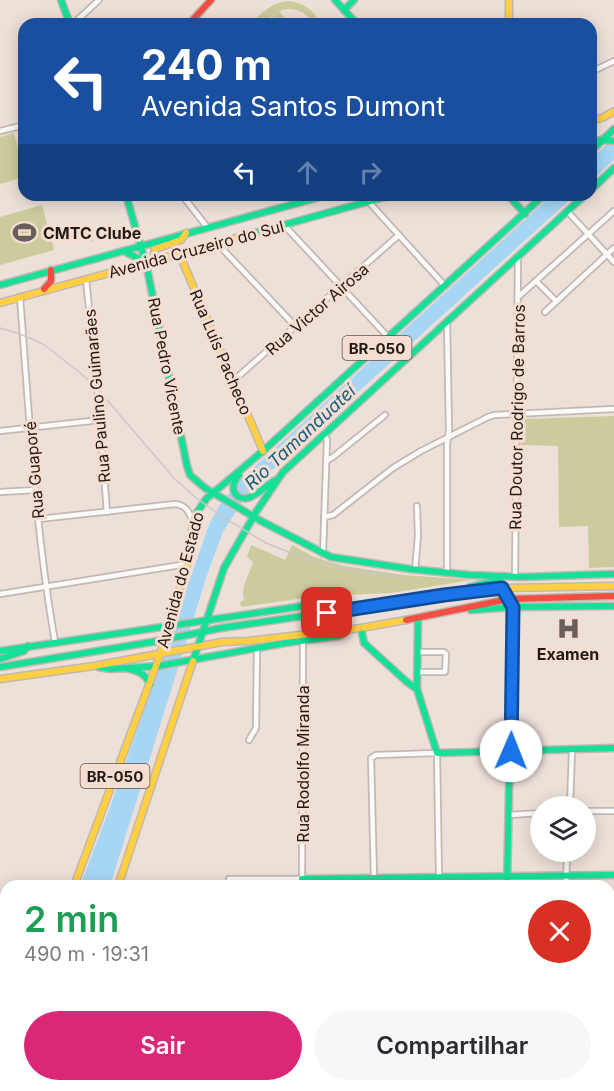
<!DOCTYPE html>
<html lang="pt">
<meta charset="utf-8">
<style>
body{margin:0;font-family:Inter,sans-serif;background:#f7f7f7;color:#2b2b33;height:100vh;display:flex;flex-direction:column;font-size:22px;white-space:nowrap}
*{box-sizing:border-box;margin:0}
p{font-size:20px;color:#7c7c81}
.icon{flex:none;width:33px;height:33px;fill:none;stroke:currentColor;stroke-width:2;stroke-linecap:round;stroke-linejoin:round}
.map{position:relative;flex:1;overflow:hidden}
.sheet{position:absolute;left:0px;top:880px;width:615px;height:212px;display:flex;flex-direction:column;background:#fff;border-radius:18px 18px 0 0;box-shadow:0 3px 15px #0003}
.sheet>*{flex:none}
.top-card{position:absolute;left:18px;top:18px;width:579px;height:183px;border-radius:18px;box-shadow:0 3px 15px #0003;background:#1a4fa0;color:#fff;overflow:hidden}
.fabs{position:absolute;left:530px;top:796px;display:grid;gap:12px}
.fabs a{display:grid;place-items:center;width:66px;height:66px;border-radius:50%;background:#fff;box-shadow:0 3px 15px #0003;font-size:30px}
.pin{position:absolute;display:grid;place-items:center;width:51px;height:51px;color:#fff;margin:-26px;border-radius:12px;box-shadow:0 3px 9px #0006}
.me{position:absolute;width:66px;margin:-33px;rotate:1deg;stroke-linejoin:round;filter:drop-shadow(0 0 4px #0008)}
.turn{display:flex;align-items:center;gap:21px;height:126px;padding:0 24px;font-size:27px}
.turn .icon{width:78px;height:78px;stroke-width:2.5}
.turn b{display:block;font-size:42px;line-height:51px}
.lanes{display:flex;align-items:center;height:57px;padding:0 24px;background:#0003;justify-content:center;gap:30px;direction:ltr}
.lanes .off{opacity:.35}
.round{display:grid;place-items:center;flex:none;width:63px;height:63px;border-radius:32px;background:#f7f7f7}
.head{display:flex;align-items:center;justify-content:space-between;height:102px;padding:0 24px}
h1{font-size:36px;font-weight:600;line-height:45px;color:#1e9e55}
.button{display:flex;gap:12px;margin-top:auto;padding:12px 24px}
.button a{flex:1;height:69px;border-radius:36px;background:#db2777;color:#fff;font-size:24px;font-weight:600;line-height:69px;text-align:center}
.button a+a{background:#f7f7f7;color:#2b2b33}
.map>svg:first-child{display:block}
.green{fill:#cbcb9e}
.water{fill:#a6d6f3}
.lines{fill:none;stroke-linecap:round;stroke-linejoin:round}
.street-casing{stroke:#c2b8b2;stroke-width:8}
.fast-casing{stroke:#c2b8b2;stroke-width:9}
.slow-casing{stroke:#c2b8b2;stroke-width:9}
.jam-casing{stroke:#c2b8b2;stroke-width:9}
.street{stroke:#fcfaf9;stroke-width:4.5}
.fast{stroke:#16e098;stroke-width:6}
.slow{stroke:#ffcf43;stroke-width:6}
.jam{stroke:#f24e42;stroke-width:6}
.rail{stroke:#cbc7c5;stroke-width:1.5}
.route-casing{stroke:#114b97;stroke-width:15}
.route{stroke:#1a73e8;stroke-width:10}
.labels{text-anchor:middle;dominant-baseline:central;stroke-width:6;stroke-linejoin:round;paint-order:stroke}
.shield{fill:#f5ddd1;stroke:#61544d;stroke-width:1.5}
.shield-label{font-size:15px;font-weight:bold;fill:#221a15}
.poi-label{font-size:16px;font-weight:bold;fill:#221a15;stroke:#f5ddd1;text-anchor:start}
.street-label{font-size:16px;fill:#221a15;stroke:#f5ddd1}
.water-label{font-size:18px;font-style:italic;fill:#115e83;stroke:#f5ddd1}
</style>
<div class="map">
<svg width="614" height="1091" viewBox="0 0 614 1091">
<rect width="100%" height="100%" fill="#ede0d9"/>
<g class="green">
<path d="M 289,1 C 304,3 314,10 320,24 L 313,24 C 306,11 293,6 279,11 L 290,24 L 265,24 L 279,11 L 262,24 L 250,24 C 262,13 272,2 289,1 Z"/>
<polygon points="14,133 24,171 24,177 0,184 0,137"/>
<polygon points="42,205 54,250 0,265 0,217"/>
<polygon points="614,416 614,567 589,568 588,526 559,527 558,446 521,445 521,422 524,419"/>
<path d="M 251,545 L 285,560 L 292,545 L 314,557 L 344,566 L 404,575 L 472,580 L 391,593 L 318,596 L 241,607 L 240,602 L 244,600 C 240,587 250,574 253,562 L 247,557 Z"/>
</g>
<g class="water">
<polygon points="614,138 614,160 591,181 591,159"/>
<polygon points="552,195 575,195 249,491 223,532 207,575 110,886 80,886 109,810 209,525 219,506 239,481"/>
</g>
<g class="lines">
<defs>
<g id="street">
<polyline points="73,24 99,0"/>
<polyline points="591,72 614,61"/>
<polyline points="0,131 24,125"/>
<polyline points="182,195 207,227"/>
<polyline points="368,201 445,286"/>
<polyline points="568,212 614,262"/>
<polyline points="284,225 388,337"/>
<polyline points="216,242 296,327"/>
<polyline points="86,279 97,385 107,512"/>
<polyline points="536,281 556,301"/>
<path d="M 20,297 C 29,412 35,528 55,642"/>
<polyline points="518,297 614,211"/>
<polyline points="545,312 614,248"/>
<polyline points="447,322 449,430 447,444 447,573"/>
<polyline points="233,381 399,235"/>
<polyline points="0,431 100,420"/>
<polyline points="326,461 333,457 385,415"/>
<polyline points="0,492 36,490"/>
<polyline points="324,517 333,515 393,468 421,451 488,417 494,415 614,409"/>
<path d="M 39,519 L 175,504 C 185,505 189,511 192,520"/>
<polyline points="323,554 327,440 324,434"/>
<polyline points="415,570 418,536 417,506"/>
<polyline points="515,576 518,258"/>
<polyline points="0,594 187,564"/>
<polyline points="418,672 445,672 446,654 444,652 418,652"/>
<polyline points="249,740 256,728 257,648"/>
<polyline points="570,807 572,750"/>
<polyline points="585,811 614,811"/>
<polyline points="509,815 540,813"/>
<polyline points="229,879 302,879 303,641"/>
<polyline points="374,879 371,758 376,755 437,753 439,878"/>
<polyline points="566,886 567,852"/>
<polyline points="609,960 614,960"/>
<polyline points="609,1033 614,1033"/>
<polyline points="416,1086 421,1091"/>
<polyline points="492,1091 497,1086"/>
<polyline points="556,1091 556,1086"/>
</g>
<g id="fast">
<polyline points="61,0 70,24"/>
<polyline points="335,0 357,24"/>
<polyline points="344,10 354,0"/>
<polyline points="591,142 602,140 614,141"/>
<polyline points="591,151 614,129"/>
<polyline points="591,190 614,168"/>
<polyline points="126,195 147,268 187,466 190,475 205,488 261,521 331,557 410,569 470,575 521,577 614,574"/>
<polyline points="508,195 525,214"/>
<polyline points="247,235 392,195"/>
<polyline points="124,251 146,263"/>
<polyline points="0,285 327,195"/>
<path d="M 239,475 C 230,485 232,500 247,498 C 258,496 266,484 276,480"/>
<polyline points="193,525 194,517 206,499 263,451 544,195"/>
<polyline points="470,587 495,581 504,576"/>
<polyline points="471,610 513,607 614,606"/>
<polyline points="418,618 417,689 437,753 614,748"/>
<polyline points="361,628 364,643 407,682 417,689"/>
<polyline points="0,651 303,606 315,606 327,612"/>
<polyline points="0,659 24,651 28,646"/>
<polyline points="193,661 224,568 256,512 283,472 585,195"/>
<polyline points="0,667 158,641 221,628 481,590"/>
<polyline points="98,667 111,669 158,666 285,643 339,636 347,631"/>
<path d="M 125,668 C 136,670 145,673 150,684"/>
<polyline points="302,886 302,879 614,875"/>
<polyline points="507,886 513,607"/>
<polyline points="88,1086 90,1091"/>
<polyline points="301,1086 301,1091"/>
<polyline points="345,1086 345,1091"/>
<polyline points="0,1088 6,1074"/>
</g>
<g id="slow">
<polyline points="509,0 509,24"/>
<polyline points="591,121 604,117 614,111"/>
<polyline points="179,253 263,451"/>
<polyline points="156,260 154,254 155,249 181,240 186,233"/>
<polyline points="0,303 247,235"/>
<polyline points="481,590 502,588 614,586"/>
<polyline points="0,679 94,666 222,642 247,641 361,628 406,620"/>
<polyline points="74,886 160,655 187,564 193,525"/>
<polyline points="118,886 193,661"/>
</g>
<g id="jam">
<polyline points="189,24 211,0"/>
<polyline points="44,289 51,281 51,270"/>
<polyline points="406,620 509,599 614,596"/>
<polyline points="0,1066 6,1049"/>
</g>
</defs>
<use href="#street" class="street-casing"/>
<use href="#fast" class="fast-casing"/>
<use href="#slow" class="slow-casing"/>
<use href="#jam" class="jam-casing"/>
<use href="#street" class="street"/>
<use href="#fast" class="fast"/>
<use href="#slow" class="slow"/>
<use href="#jam" class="jam"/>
<g class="rail">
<polyline points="90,234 92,241"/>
<polyline points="0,328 20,334 43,344 79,372 96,387 173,477 196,498 226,519 266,543 314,562 346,570 395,577"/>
</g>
</g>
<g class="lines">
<defs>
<polyline id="route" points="327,613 444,595 502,588 513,607 511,751"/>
</defs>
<use href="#route" class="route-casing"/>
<use href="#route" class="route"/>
</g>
<defs>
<symbol id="stadium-bare" viewBox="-9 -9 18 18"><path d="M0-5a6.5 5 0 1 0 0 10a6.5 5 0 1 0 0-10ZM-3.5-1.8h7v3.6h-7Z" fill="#695f5a" stroke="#f5ddd1" stroke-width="2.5" paint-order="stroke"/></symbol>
<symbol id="hospital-bare" viewBox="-9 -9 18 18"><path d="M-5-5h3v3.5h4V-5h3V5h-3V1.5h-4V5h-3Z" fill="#695f5a" stroke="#f5ddd1" stroke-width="2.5" paint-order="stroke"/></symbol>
</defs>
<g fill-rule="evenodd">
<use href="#stadium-bare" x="8" y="216" width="33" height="33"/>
<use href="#hospital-bare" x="552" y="612" width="33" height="33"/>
</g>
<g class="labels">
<g class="shield">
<rect x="342.5" y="336" width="69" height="24" rx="4.5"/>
<rect x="80.5" y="764" width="69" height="24" rx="4.5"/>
</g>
<g class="shield-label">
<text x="377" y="348">BR-050</text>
<text x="115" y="776">BR-050</text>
</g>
<g class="poi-label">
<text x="43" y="233">CMTC Clube</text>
<text x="568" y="654" text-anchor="middle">Examen</text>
</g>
<g class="street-label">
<text transform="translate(196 249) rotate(-15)">Avenida Cruzeiro do Sul</text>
<text transform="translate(317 309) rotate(-41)">Rua Victor Airosa</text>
<text transform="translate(221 352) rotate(67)">Rua Luís Pacheco</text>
<text transform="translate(167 366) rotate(79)">Rua Pedro Vicente</text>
<text transform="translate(97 396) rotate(-95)">Rua Paulino Guimarães</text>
<text transform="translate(517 417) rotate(-89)">Rua Doutor Rodrigo de Barros</text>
<text transform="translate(34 470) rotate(-95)">Rua Guaporé</text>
<text transform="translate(180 580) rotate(-75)">Avenida do Estado</text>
<text transform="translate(303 764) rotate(-90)">Rua Rodolfo Miranda</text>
</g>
<g class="water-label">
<text transform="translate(300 437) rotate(-43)">Rio Tamanduateí</text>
</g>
</g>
</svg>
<div class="fabs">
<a><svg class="icon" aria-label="layers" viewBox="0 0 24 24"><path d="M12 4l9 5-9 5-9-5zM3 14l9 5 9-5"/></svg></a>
</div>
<div class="pin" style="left:327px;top:613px;background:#d93025"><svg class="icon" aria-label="arrive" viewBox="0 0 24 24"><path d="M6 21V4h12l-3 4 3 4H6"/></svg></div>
<svg class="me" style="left:511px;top:751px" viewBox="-20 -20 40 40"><circle r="19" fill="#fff"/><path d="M0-13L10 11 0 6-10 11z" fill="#1a73e8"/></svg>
<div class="top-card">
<div class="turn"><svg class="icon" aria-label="left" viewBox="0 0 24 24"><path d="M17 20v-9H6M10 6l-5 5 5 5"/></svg><div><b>240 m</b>Avenida Santos Dumont</div></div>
<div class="lanes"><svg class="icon" aria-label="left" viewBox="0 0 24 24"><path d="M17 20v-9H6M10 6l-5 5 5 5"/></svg><svg class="icon off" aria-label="ahead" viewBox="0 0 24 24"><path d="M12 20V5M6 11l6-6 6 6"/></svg><svg class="icon off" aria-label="right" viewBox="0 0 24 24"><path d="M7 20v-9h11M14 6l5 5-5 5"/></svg></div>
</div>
<section class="sheet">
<div class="head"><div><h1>2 min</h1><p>490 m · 19:31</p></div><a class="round" style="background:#d93025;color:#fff"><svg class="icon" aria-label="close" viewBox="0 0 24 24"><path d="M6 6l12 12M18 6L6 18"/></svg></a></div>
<div class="button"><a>Sair</a><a>Compartilhar</a></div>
</section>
</div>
